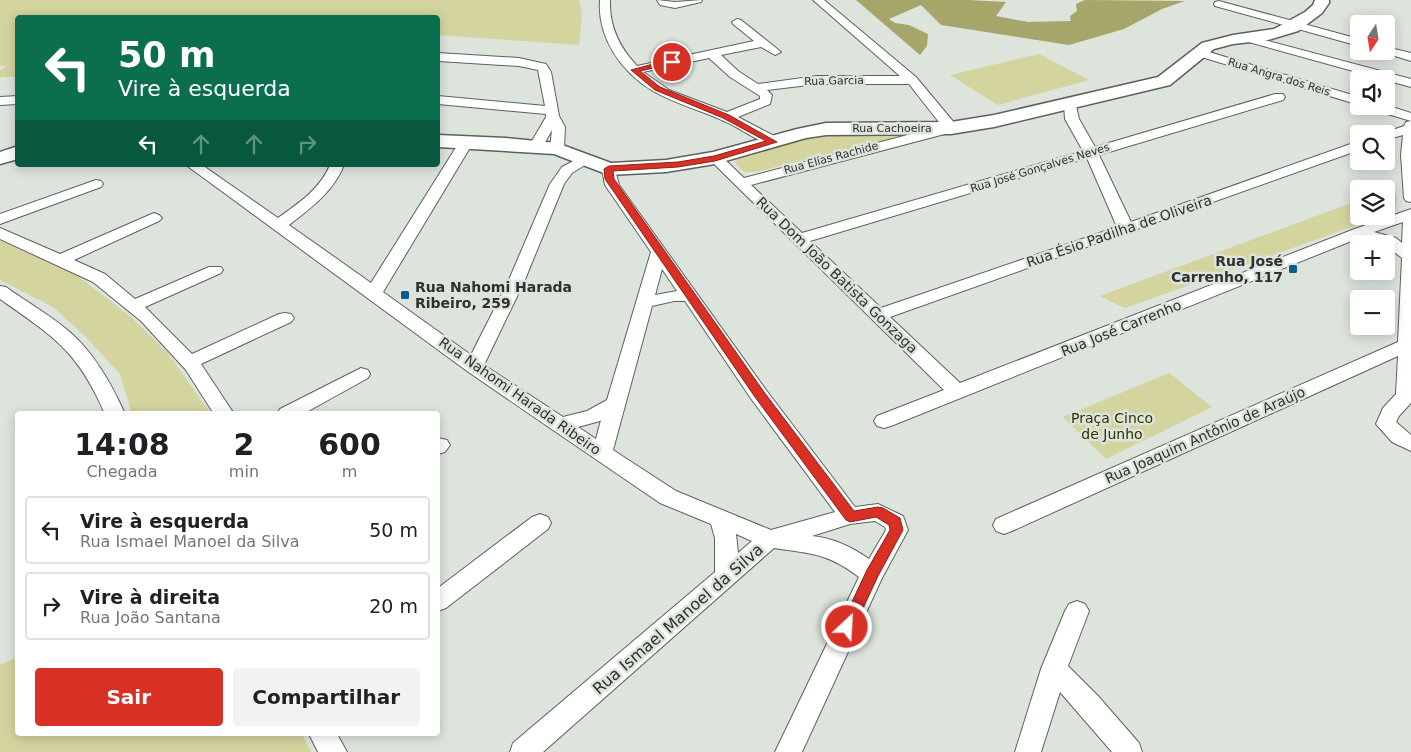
<!DOCTYPE html>
<html lang="pt">
<meta charset="utf-8">
<style>
body{margin:0;font-family:"DejaVu Sans",sans-serif;background:#f2f2f2;color:#202124;height:100vh;display:flex;flex-direction:column;font-size:19px;white-space:nowrap}
*{box-sizing:border-box;margin:0}
p{font-size:16px;color:#757577}
.icon{flex:none;width:28px;height:28px;fill:none;stroke:currentColor;stroke-width:2;stroke-linecap:round;stroke-linejoin:round}
.map{position:relative;flex:1;overflow:hidden}
.side{position:absolute;left:15px;top:411px;width:425px;height:325px;display:flex;flex-direction:column;background:#fff;border-radius:5px;box-shadow:0 2px 12px #0003}
.side>*{flex:none}
.banner{position:absolute;left:15px;top:15px;width:425px;height:152px;border-radius:5px;box-shadow:0 2px 12px #0003;background:#0b6e4f;color:#fff;overflow:hidden}
.needle{width:32px;rotate:192deg}
.tools{position:absolute;left:1350px;top:15px;display:grid;gap:10px}
.tools a{display:grid;place-items:center;width:45px;height:45px;border-radius:5px;background:#fff;box-shadow:0 2px 12px #0003;font-size:25px}
.pin{position:absolute;display:grid;place-items:center;width:42px;height:42px;color:#fff;margin:-21px;border:2px solid #fff;border-radius:50%;box-shadow:0 1px 5px #0007}
.me{position:absolute;width:55px;margin:-28px;rotate:25deg;stroke-linejoin:round;filter:drop-shadow(0 0 4px #0008)}
.turn{display:flex;align-items:center;gap:18px;height:105px;padding:0 20px;font-size:22px}
.turn .icon{width:65px;height:65px;stroke-width:2.5}
.turn b{display:block;font-size:35px;line-height:42px}
.lanes{display:flex;align-items:center;height:48px;padding:0 20px;background:#0003;justify-content:center;gap:25px;direction:ltr}
.lanes .off{opacity:.35}
.eta{display:flex;justify-content:space-evenly;align-items:center;height:85px;text-align:center}
.eta b{font-size:30px;font-weight:800;line-height:35px}
.action{display:flex;gap:10px;margin-top:auto;padding:10px 20px}
.action a{flex:1;height:58px;border-radius:5px;background:#d93025;color:#fff;font-size:20px;font-weight:800;line-height:58px;text-align:center}
.action a+a{background:#f2f2f2;color:#202124}
ul{padding:0;list-style:none}
li{display:flex;align-items:center;gap:15px;height:68px;margin:0 10px 8px;padding:0 10px;border:2px solid #e0e0e0;border-radius:5px}
li div{flex:1}
li b{display:block;font-size:19px}
li em{font-style:normal}
.map>svg:first-child{display:block}
.green{fill:#d3d49e}
.forest{fill:#a6a66a}
.lines{fill:none;stroke-linecap:round;stroke-linejoin:round}
.street-casing{stroke:#5b625c;stroke-width:2}
.secondary-casing{stroke:#5b625c;stroke-width:3}
.street{fill:#fff;fill-rule:evenodd}
.secondary{fill:#fff;fill-rule:evenodd}
.route{fill:#d93025;stroke:#8d1f18}
.poi-dot{fill:#0d5c8e;stroke:#dce4dc;stroke-width:2}
.labels{text-anchor:middle;dominant-baseline:central;stroke-width:5;stroke-linejoin:round;paint-order:stroke}
.far-street-label{font-size:11px;fill:#2e312e;stroke:#dce4dc}
.street-label{font-size:14px;fill:#2e312e;stroke:#dce4dc}
.poi-label{font-size:14px;font-weight:bold;fill:#2e312e;stroke:#dce4dc;text-anchor:end}
.park-label{font-size:14px;fill:#302f00;stroke:#dce4dc}
.near-street-label{font-size:16px;fill:#2e312e;stroke:#dce4dc}
</style>
<div class="map">
<svg width="1411" height="752" viewBox="0 0 1411 752">
<rect width="100%" height="100%" fill="#dce4dc"/>
<g class="green">
<polygon points="0,0 579,0 582,13 579,45 438,35 438,18 18,18 17,77 0,77 0,71 6,66 0,66"/>
<polygon points="1039,54 1089,80 998,105 950,75"/>
<polygon points="833,131 916,132 756,172 744,172 735,163 740,154"/>
<path d="M 1392,187 C 1399,195 1397,203 1395,212 L 1386,215 L 1386,189 Z"/>
<polygon points="1359,200 1359,216 1382,216 1125,308 1100,296"/>
<polygon points="0,238 64,265 132,318 167,352 211,414 132,414 120,374 85,336 53,307 0,280"/>
<polygon points="1169,373 1212,407 1106,459 1063,417"/>
<polygon points="17,657 18,734 302,734 311,752 0,752 0,665"/>
</g>
<polygon class="forest" points="856,0 968,0 1006,2 996,16 1028,22 1071,21 1070,16 1077,11 1076,4 1085,0 1185,1 1162,9 1124,29 1069,45 941,25 921,5 889,19 895,23 909,25 928,34 927,46 920,55"/>
<g class="lines">
<defs>
<g id="street">
<path d="M 600,0 L 610,0 C 609,26 619,47 637,66 L 754,41 L 733,24 L 732,22 L 737,19 L 741,20 L 781,52 L 775,55 L 761,47 L 721,55 L 738,71 L 758,84 L 817,76 L 900,76 L 813,0 L 824,0 L 916,77 L 956,125 L 958,128 L 956,131 L 751,185 L 802,233 L 1083,151 L 1065,119 L 1064,104 L 1065,101 L 1075,101 L 1079,119 L 1095,147 L 1275,94 L 1283,94 L 1285,97 L 1283,100 L 1099,155 L 1131,222 L 1359,141 L 1359,150 L 890,317 L 960,383 L 1352,230 L 1411,209 L 1411,403 L 1399,416 L 1396,422 L 1411,435 L 1411,451 L 1392,442 L 1376,424 L 1383,408 L 1396,394 L 1398,356 L 1012,531 L 1004,534 L 996,531 L 993,525 L 996,519 L 1398,342 L 1402,258 L 1386,246 L 1386,244 L 1359,238 L 891,426 L 884,428 L 877,426 L 874,421 L 877,416 L 944,390 L 708,158 L 710,155 L 720,155 L 744,178 L 942,126 L 909,84 L 817,84 L 767,90 L 772,95 L 770,104 L 738,117 L 778,138 L 780,141 L 778,144 C 764,147 739,127 726,122 C 703,111 675,104 653,91 C 621,72 597,37 600,0 ZM 709,58 L 730,77 L 760,96 L 760,99 L 727,112 L 669,90 L 643,72 ZM 1087,158 L 1117,227 L 881,308 L 810,241 ZM 1403,222 L 1402,243 L 1396,238 L 1374,232 Z"/>
<polygon points="657,0 675,2 702,0 701,2 675,8 660,5"/>
<polygon points="1219,1 1359,39 1359,46 1215,6 1214,4 1215,2"/>
<polygon points="1249,36 1411,79 1411,87 1245,41 1243,39"/>
<polygon points="1386,47 1411,53 1411,61 1382,52 1386,51"/>
<polygon points="1199,49 1359,97 1359,105 1195,55 1193,53 1195,51"/>
<polygon points="438,53 519,58 546,64 551,72 559,116 565,127 564,149 562,152 557,153 550,149 552,130 541,149 536,150 529,146 546,117 546,114 438,104 438,96 545,106 538,70 519,66 438,61"/>
<polygon points="18,96 18,104 0,105 0,97"/>
<polygon points="1386,105 1411,113 1411,121 1371,109 1370,106"/>
<polygon points="1411,121 1411,202 1406,201 1404,198 1401,155 1403,135 1386,140 1386,134 1381,134 1404,126 1406,122"/>
<path d="M 467,137 L 474,141 L 383,292 L 471,355 L 508,282 L 550,184 L 562,167 L 581,157 L 591,157 L 593,160 L 572,173 L 564,184 L 524,282 L 484,365 L 563,417 L 587,411 L 607,400 L 651,252 L 605,185 L 602,169 L 604,166 L 614,166 L 619,185 L 766,390 L 855,507 L 878,504 L 903,516 L 908,530 L 882,578 L 802,752 L 775,752 L 859,577 C 827,553 813,554 774,548 L 543,752 L 510,752 L 513,743 L 715,572 L 715,538 L 711,524 L 660,503 L 553,430 L 467,371 L 186,165 L 202,165 L 278,218 C 299,203 320,189 330,165 L 344,165 C 333,192 311,208 289,225 L 371,283 L 460,141 ZM 662,269 L 677,291 L 655,295 ZM 674,301 L 685,301 L 752,400 L 835,512 L 771,530 L 676,491 L 613,450 L 652,306 ZM 601,420 L 596,439 L 578,427 L 600,421 ZM 875,521 L 885,527 L 886,530 L 869,559 C 852,547 833,538 812,536 L 850,524 ZM 736,534 L 752,541 L 738,553 Z"/>
<polygon points="96,180 101,181 103,184 101,187 0,224 0,214"/>
<polygon points="154,213 159,215 162,218 159,221 74,260 105,274 135,299 209,267 221,267 223,270 221,273 145,307 192,354 279,314 285,313 291,314 294,318 291,322 201,364 234,414 214,414 186,370 141,321 93,282 0,239 0,228 60,254"/>
<path d="M 0,286 L 6,287 C 28,303 52,316 72,334 C 96,356 112,385 125,414 L 105,414 C 78,351 54,337 0,299 Z"/>
<polygon points="361,368 368,370 370,374 368,378 303,414 277,414 280,409"/>
<polygon points="438,438 447,440 450,445 445,452 438,454"/>
<polygon points="540,514 548,517 551,523 548,529 446,608 438,611 438,588 532,517"/>
<polygon points="1077,601 1085,604 1089,611 1068,666 1098,696 1139,743 1142,752 1112,752 1060,692 1041,752 1015,752 1041,669 1065,611 1069,604"/>
<polygon points="309,734 337,734 347,752 318,752"/>
</g>
<g id="secondary">
<polygon points="1315,0 1329,0 1329,3 1322,13 1298,31 1268,40 1233,44 1214,49 1170,85 994,127 951,134 826,135 806,138 715,164 666,172 609,175 554,154 438,147 438,135 506,138 557,143 611,163 666,160 713,152 797,129 826,123 951,122 994,115 1158,77 1202,43 1233,35 1274,29 1305,12 1313,5"/>
<polygon points="18,146 18,159 0,164 0,152"/>
</g>
</defs>
<use href="#street" class="street-casing"/>
<use href="#secondary" class="secondary-casing"/>
<use href="#street" class="street"/>
<use href="#secondary" class="secondary"/>
</g>
<polygon class="route" points="672,59 675,60 675,63 640,71 660,87 729,115 777,142 715,161 678,167 613,171 614,179 764,392 854,511 878,507 883,508 900,518 903,530 878,576 852,632 847,634 842,632 840,627 867,570 890,530 889,525 876,517 850,522 846,520 755,397 605,179 604,169 609,166 678,162 714,156 766,141 723,118 655,90 631,70"/>
<g class="poi-dot">
<rect x="1288" y="264" width="10" height="10" rx="2.5"/>
<rect x="400" y="290" width="10" height="10" rx="2.5"/>
</g>
<g class="labels">
<g class="far-street-label">
<text transform="translate(1279 77) rotate(17)">Rua Angra dos Reis</text>
<text transform="translate(834 81) rotate(-1)">Rua Garcia</text>
<text x="892" y="128">Rua Cachoeira</text>
<text transform="translate(831 158) rotate(-15)">Rua Elías Rachide</text>
<text transform="translate(1040 168) rotate(-17)">Rua José Gonçalves Neves</text>
</g>
<g class="street-label">
<text transform="translate(1119 231) rotate(-19)">Rua Ésio Padilha de Oliveira</text>
<text transform="translate(837 275) rotate(44)">Rua Dom João Batista Gonzaga</text>
<text transform="translate(1121 328) rotate(-22)">Rua José Carrenho</text>
<text transform="translate(520 396) rotate(35)">Rua Nahomi Harada Ribeiro</text>
<text transform="translate(1205 435) rotate(-24)">Rua Joaquim Antônio de Araújo</text>
</g>
<g class="poi-label">
<text x="1283" y="261">Rua José<tspan x="1283" dy="16">Carrenho, 117</tspan></text>
<text x="415" y="287" text-anchor="start">Rua Nahomi Harada<tspan x="415" dy="16">Ribeiro, 259</tspan></text>
</g>
<g class="park-label">
<text x="1112" y="418">Praça Cinco<tspan x="1112" dy="16">de Junho</tspan></text>
</g>
<g class="near-street-label">
<text transform="translate(678 619) rotate(-41)">Rua Ismael Manoel da Silva</text>
</g>
</g>
</svg>
<div class="tools">
<a><svg class="needle" viewBox="-14 -14 28 28"><path d="M0-13l5 13h-10z" fill="#e53935"/><path d="M0 13l5-13h-10z" fill="#757577"/></svg></a>
<a><svg class="icon" aria-label="sound" viewBox="0 0 24 24"><path d="M4 9h4l5-4v14l-5-4H4zM17 9q2 3 0 6"/></svg></a>
<a><svg class="icon" aria-label="search" viewBox="0 0 24 24"><circle cx="10" cy="10" r="6"/><path d="M15 15l6 6"/></svg></a>
<a><svg class="icon" aria-label="layers" viewBox="0 0 24 24"><path d="M12 4l9 5-9 5-9-5zM3 14l9 5 9-5"/></svg></a>
<a>+</a>
<a>−</a>
</div>
<div class="pin" style="left:672px;top:62px;background:#d93025"><svg class="icon" aria-label="arrive" viewBox="0 0 24 24"><path d="M6 21V4h12l-3 4 3 4H6"/></svg></div>
<svg class="me" style="left:847px;top:627px" viewBox="-20 -20 40 40"><circle r="17" fill="#d93025" stroke="#fff" stroke-width="3"/><path d="M0-11L8 9 0 5-8 9z" fill="#fff"/></svg>
<div class="banner">
<div class="turn"><svg class="icon" aria-label="left" viewBox="0 0 24 24"><path d="M17 20v-9H6M10 6l-5 5 5 5"/></svg><div><b>50 m</b>Vire à esquerda</div></div>
<div class="lanes"><svg class="icon" aria-label="left" viewBox="0 0 24 24"><path d="M17 20v-9H6M10 6l-5 5 5 5"/></svg><svg class="icon off" aria-label="ahead" viewBox="0 0 24 24"><path d="M12 20V5M6 11l6-6 6 6"/></svg><svg class="icon off" aria-label="ahead" viewBox="0 0 24 24"><path d="M12 20V5M6 11l6-6 6 6"/></svg><svg class="icon off" aria-label="right" viewBox="0 0 24 24"><path d="M7 20v-9h11M14 6l5 5-5 5"/></svg></div>
</div>
<section class="side">
<div class="eta">
<div><b>14:08</b><p>Chegada</p></div>
<div><b>2</b><p>min</p></div>
<div><b>600</b><p>m</p></div>
</div>
<ul>
<li><svg class="icon" aria-label="left" viewBox="0 0 24 24"><path d="M17 20v-9H6M10 6l-5 5 5 5"/></svg><div><b>Vire à esquerda</b><p>Rua Ismael Manoel da Silva</p></div><em>50 m</em></li>
<li><svg class="icon" aria-label="right" viewBox="0 0 24 24"><path d="M7 20v-9h11M14 6l5 5-5 5"/></svg><div><b>Vire à direita</b><p>Rua João Santana</p></div><em>20 m</em></li>
</ul>
<div class="action"><a>Sair</a><a>Compartilhar</a></div>
</section>
</div>
